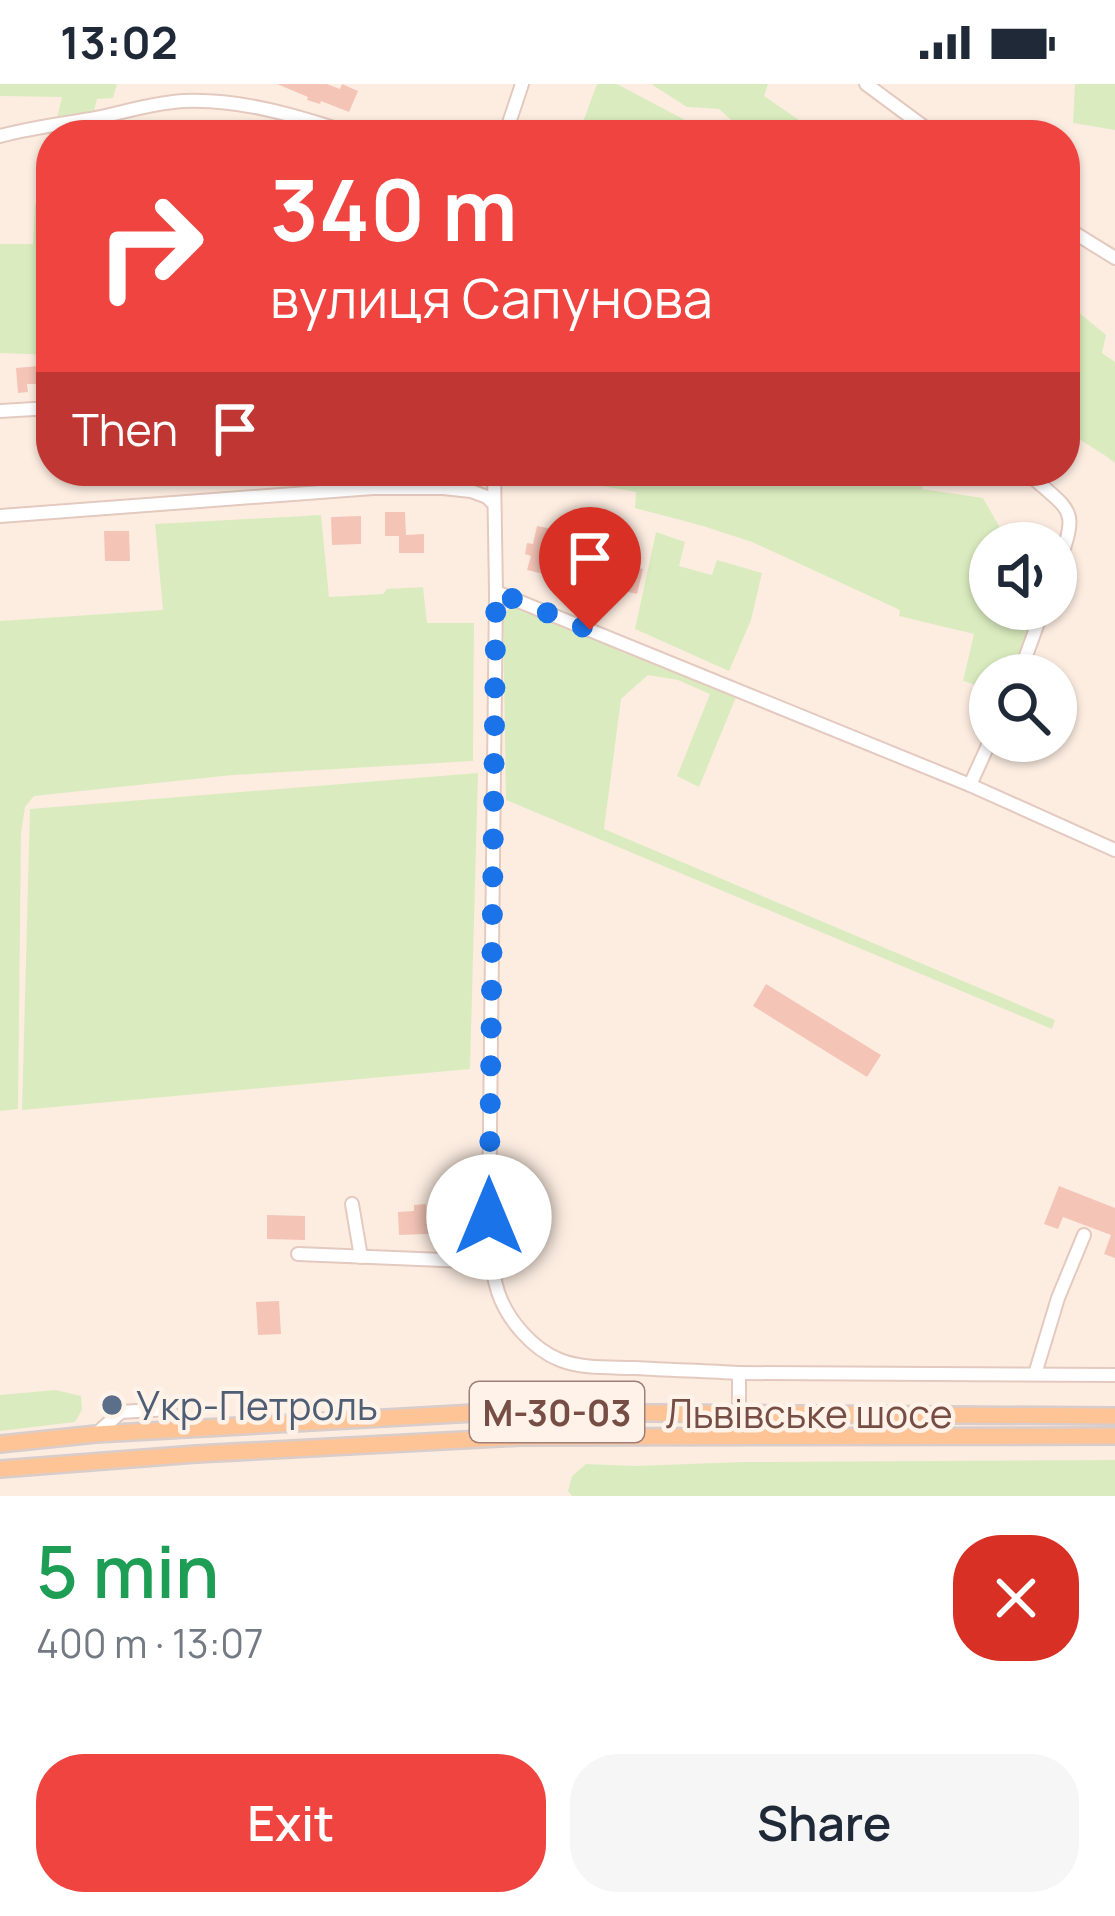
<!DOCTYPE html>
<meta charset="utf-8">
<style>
body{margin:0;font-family:Manrope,sans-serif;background:#f6f6f7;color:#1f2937;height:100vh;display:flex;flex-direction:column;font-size:45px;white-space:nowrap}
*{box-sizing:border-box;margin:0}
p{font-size:39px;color:#747a83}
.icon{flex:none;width:66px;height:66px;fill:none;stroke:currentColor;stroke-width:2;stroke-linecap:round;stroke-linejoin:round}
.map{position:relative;height:1412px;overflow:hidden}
.details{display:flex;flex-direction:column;background:#fff;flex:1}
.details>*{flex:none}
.hud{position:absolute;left:36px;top:36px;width:1044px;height:366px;border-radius:48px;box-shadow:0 3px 9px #0004;background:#ef443f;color:#fff;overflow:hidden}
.buttons{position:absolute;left:969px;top:438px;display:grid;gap:24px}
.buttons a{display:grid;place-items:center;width:108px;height:108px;border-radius:50%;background:#fff;box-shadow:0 3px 9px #0004;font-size:60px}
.pin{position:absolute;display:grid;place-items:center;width:102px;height:102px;color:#fff;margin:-123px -51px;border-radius:50% 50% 50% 0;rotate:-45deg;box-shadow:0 0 12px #0007}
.pin .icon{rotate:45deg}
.me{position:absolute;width:132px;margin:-66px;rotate:0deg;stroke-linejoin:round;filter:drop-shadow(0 0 9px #0008)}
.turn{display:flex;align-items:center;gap:42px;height:252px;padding:0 36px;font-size:54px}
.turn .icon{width:156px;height:156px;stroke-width:2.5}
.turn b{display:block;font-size:84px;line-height:102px}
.then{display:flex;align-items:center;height:114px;padding:0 36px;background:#0003;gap:24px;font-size:45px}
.round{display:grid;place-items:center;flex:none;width:126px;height:126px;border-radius:48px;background:#f6f6f7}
.summary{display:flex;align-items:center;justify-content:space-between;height:204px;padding:0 36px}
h1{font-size:72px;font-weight:600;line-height:90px;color:#1e9e55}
.cta{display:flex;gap:24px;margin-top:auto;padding:24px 36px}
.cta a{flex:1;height:138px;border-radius:48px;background:#ef443f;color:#fff;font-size:48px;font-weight:600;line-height:138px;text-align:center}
.cta a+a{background:#f6f6f7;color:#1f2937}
.status{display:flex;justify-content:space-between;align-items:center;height:84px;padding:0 60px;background:#fff;direction:ltr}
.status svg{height:33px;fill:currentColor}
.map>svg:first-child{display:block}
.green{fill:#daecbf}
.building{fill:#f4c4b7}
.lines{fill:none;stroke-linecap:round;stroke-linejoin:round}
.minor-casing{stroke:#e4c9bf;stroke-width:16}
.major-casing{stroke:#d9cdcb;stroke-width:20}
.minor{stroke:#fff;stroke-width:12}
.major{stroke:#ffc496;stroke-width:15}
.route{stroke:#1a73e8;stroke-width:21;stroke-dasharray:0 37.8}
.service-dot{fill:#5c6f8a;stroke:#fff2e8;stroke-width:4.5}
.labels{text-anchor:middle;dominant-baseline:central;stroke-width:9;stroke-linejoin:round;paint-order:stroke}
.shield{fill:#fff2e8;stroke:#9f7f77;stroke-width:3}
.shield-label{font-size:36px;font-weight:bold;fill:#764e46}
.service-label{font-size:39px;fill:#4e5e75;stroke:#fff2e8;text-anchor:start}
.street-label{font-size:39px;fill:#764e46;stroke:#fff2e8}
</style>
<div class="status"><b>13:02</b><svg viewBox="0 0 49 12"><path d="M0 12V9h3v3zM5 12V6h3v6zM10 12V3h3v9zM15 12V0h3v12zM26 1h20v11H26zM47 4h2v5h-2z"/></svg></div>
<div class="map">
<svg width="1115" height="1412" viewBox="0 0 1115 1412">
<rect width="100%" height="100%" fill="#fdede1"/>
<g class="green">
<polygon points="0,0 117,0 113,14 97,15 94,27 57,34 62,13 0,12"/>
<polygon points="597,0 617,0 713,51 606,51 582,41"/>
<polygon points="651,0 768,0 764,12 821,51 748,51 719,25 687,23"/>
<polygon points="1075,0 1115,0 1115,46 1073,39"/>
<polygon points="35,120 51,120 51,271 0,269 0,160 33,160"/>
<path d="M 1065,217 L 1106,251 L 1102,269 L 1115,278 L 1115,379 C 1099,366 1081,358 1065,345 Z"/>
<polygon points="519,387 924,387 922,405 983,414 1003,449 1028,456 1027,459 990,459 990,525 1035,525 1012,591 990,591 990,605 963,597 974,550 899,532 900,526 752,458 703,442 635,424 636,408"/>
<polygon points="321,431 329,513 383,510 387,505 423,503 427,539 474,539 473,677 233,691 34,712 25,723 21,749 18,1025 0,1027 0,537 163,526 155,440"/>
<polygon points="656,448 685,458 679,482 712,491 717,476 762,489 751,536 729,587 635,545"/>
<polygon points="516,516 739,606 699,703 677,692 710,610 678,596 648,591 621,615 604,745 1055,936 1052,945 506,716 503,531"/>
<polygon points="478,689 470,985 22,1026 30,725"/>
<polygon points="56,1306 81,1312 82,1326 75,1338 0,1347 0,1311"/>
<polygon points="1115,1376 1115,1412 572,1412 568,1407 572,1392 586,1380 635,1382 741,1378"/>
</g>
<g class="building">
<polygon points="277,0 327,0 340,5 342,0 358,7 349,28 321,17 320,20 307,16 308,13"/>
<polygon points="38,277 51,277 51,300 27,300 28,308 18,309 16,284 38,282"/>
<polygon points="385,428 405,428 406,451 424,450 424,469 399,469 399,452 385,452"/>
<polygon points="361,432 361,460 332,461 331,433"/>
<polygon points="537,442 558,446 548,491 527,486 531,472 525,470 527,459 533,460"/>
<polygon points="104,447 129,447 130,477 105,477"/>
<polygon points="612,478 643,485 637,510 606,503"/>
<polygon points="766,900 881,971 867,993 753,922"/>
<polygon points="1059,1102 1115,1124 1115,1174 1104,1170 1111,1151 1063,1133 1058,1145 1044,1140"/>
<polygon points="426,1120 426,1126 450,1125 450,1149 399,1151 398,1128 414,1127 414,1121"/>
<polygon points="267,1131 305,1132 305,1156 267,1155"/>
<polygon points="279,1217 281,1250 258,1251 256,1218"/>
</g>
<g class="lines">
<defs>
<g id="minor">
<polyline points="866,0 935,51"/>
<polyline points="505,51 522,0"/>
<path d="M 0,52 C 30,44 61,40 91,35 C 122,29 151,19 183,17 C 240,14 301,33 355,51"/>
<polyline points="1065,143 1115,174"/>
<polyline points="0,327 51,324"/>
<path d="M 494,387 L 496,508 L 489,1133 C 490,1158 490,1183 498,1208 C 507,1235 532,1265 560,1276 C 583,1285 610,1283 635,1284 C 669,1286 704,1287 739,1289 L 739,1328"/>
<path d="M 1025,387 C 1075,431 1079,423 1056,487"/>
<polyline points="0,432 373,404 443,404 471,407 487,413 494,420"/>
<polyline points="496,508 970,701 1115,766"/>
<polyline points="1019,591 1043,525"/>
<polyline points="970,701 990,657"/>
<polyline points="352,1120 361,1173"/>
<polyline points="298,1170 491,1178"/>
<polyline points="739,1289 1115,1291"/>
<polyline points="1035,1290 1058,1214 1084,1151"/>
<polyline points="96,1350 121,1328 168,1325 185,1344"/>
</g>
<g id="major">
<polyline points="0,1360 96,1350 493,1328 1115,1332"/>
<polyline points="0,1385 196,1370 521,1353 1115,1352"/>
</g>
</defs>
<use href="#minor" class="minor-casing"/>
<use href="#major" class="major-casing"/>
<use href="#minor" class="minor"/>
<use href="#major" class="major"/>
</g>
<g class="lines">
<polyline class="route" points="489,1133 496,508 590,546"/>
</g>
<circle class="service-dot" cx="112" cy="1321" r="12"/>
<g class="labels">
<rect class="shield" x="470" y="1298" width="174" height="60" rx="9"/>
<g class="shield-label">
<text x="557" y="1328">М-30-03</text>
</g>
<g class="service-label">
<text x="136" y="1321">Укр-Петроль</text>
</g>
<g class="street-label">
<text x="809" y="1329">Львівське шосе</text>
</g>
</g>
</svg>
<div class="buttons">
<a><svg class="icon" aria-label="sound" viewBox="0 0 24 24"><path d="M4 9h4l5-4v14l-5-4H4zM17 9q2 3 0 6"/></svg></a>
<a><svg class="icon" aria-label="search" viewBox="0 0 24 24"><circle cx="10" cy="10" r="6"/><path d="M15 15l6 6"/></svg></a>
</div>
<div class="pin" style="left:590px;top:546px;background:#d93025"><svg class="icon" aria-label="arrive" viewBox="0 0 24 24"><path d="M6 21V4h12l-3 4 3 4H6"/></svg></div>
<svg class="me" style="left:489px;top:1133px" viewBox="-20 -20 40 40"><circle r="19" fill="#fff"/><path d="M0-13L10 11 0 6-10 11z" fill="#1a73e8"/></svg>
<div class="hud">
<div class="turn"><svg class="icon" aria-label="right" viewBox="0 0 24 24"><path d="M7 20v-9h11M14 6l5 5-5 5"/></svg><div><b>340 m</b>вулиця Сапунова</div></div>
<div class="then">Then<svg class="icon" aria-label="arrive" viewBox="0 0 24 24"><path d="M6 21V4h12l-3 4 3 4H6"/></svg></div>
</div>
</div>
<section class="details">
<div class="summary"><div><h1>5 min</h1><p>400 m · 13:07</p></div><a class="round" style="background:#d93025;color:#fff"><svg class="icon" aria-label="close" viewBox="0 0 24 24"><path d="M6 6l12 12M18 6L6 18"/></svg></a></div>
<div class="cta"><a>Exit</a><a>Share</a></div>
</section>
